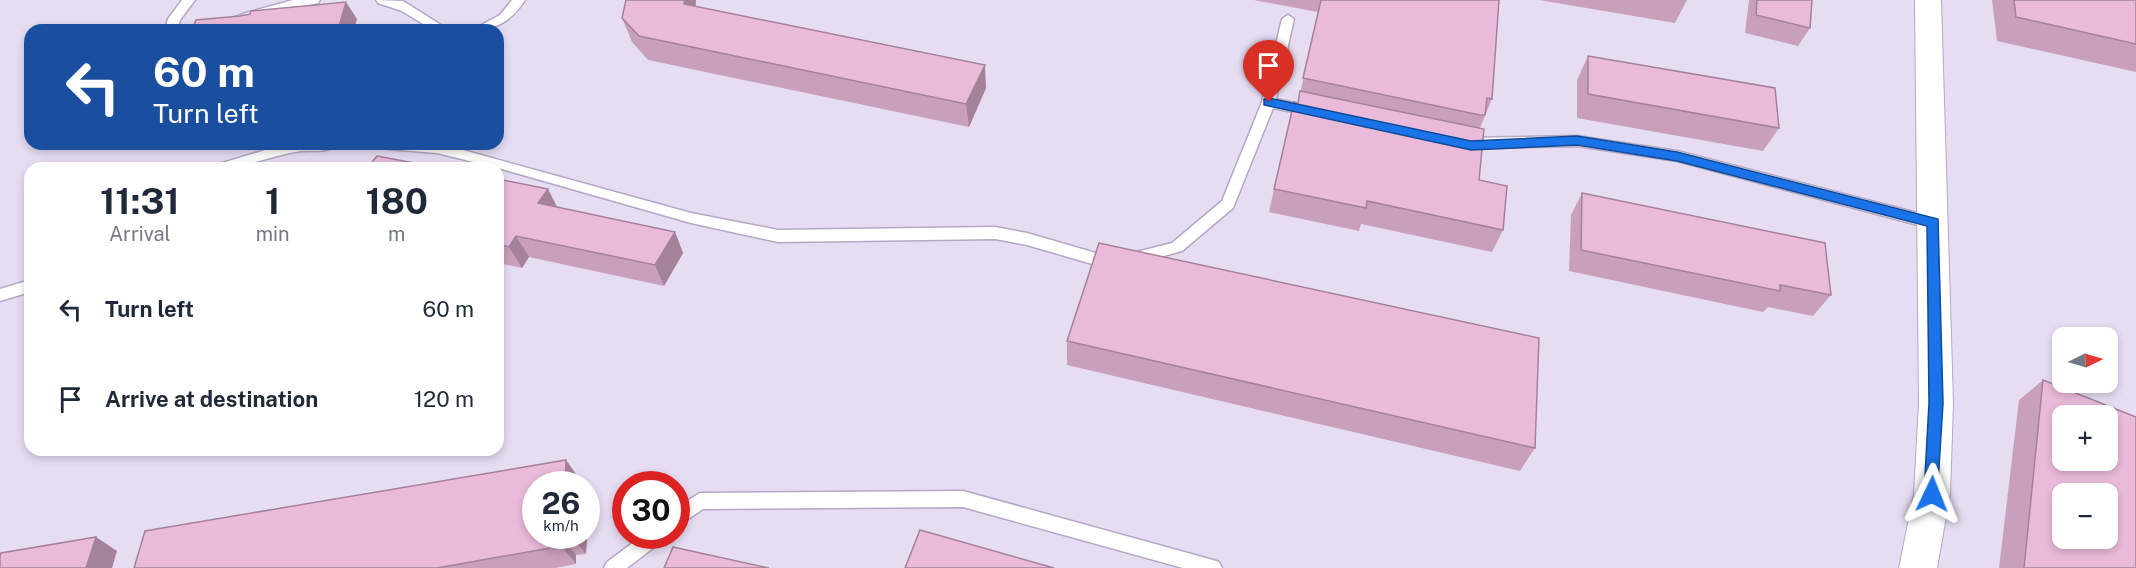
<!DOCTYPE html>
<meta charset="utf-8">
<style>
body{margin:0;font-family:"Public Sans",sans-serif;background:#f2f2f3;color:#1f2937;height:100vh;display:flex;flex-direction:column;font-size:22px;white-space:nowrap}
*{box-sizing:border-box;margin:0}
p{font-size:20px;color:#747a83}
.icon{flex:none;width:33px;height:33px;fill:none;stroke:currentColor;stroke-width:2;stroke-linecap:round;stroke-linejoin:round}
.map{position:relative;flex:1;overflow:hidden}
.drawer{position:absolute;left:24px;top:162px;width:480px;height:294px;display:flex;flex-direction:column;background:#fff;border-radius:18px;box-shadow:0 3px 9px #0003}
.drawer>*{flex:none}
.top-card{position:absolute;left:24px;top:24px;width:480px;height:126px;border-radius:18px;box-shadow:0 3px 9px #0003;background:#1a4fa0;color:#fff;overflow:hidden}
.needle{width:39px;rotate:85deg}
.controls{position:absolute;left:2052px;top:327px;display:grid;gap:12px}
.controls a{display:grid;place-items:center;width:66px;height:66px;border-radius:12px;background:#fff;box-shadow:0 3px 9px #0003;font-size:30px}
.speed{position:absolute;left:522px;top:471px;display:flex;gap:12px;font-size:30px;font-weight:700;text-align:center}
.speed>*{display:grid;place-content:center;width:78px;height:78px;border-radius:50%;background:#fff;box-shadow:0 3px 9px #0003;line-height:1}
.speed small{font-size:15px;font-weight:400}
.speed .limit{border:9px solid #d22;background:#fff;color:#111}
.pin{position:absolute;display:grid;place-items:center;width:51px;height:51px;color:#fff;margin:-62px -26px;border-radius:50% 50% 50% 0;rotate:-45deg;box-shadow:0 0 6px #0007}
.pin .icon{rotate:45deg}
.me{position:absolute;width:66px;margin:-33px;rotate:2deg;stroke-linejoin:round;filter:drop-shadow(0 0 4px #0008)}
.turn{display:flex;align-items:center;gap:21px;height:126px;padding:0 30px;font-size:27px}
.turn .icon{width:78px;height:78px;stroke-width:2.5}
.turn b{display:block;font-size:42px;line-height:51px}
.eta{display:flex;justify-content:space-evenly;align-items:center;height:102px;text-align:center}
.eta b{font-size:36px;font-weight:700;line-height:42px}
ul{padding:0;list-style:none}
li{display:flex;align-items:center;gap:18px;height:90px;padding:0 30px}
li div{flex:1}
li b{display:block;font-size:22px}
li em{font-style:normal}
.map>svg:first-child{display:block}
.built{fill:#e6ddf3;fill-rule:evenodd}
.lines{fill:none;stroke-linecap:round;stroke-linejoin:round}
.lane-casing{stroke:#b4a8c4;stroke-width:3}
.street-casing{stroke:#b4a8c4;stroke-width:2}
.lane{fill:#fff;fill-rule:evenodd}
.street{fill:#fff;fill-rule:evenodd}
.wall{fill:#c9a0bb}
.shaded-wall{fill:#a48299}
.building{fill:#eabada;stroke:#a48299;stroke-width:1.5;fill-rule:evenodd}
.route{fill:#1a73e8;stroke:#114b97;stroke-width:1.5}
</style>
<div class="map">
<svg width="2136" height="568" viewBox="0 0 2136 568">
<rect width="100%" height="100%" fill="#f4edfe"/>
<path class="built" d="M 0,0 L 2136,0 L 2136,568 L 0,568 ZM 30,30 L 498,30 L 498,144 L 30,144 ZM 30,168 L 498,168 L 498,450 L 30,450 ZM 2062,338 L 2108,338 L 2108,382 L 2062,382 ZM 2062,416 L 2108,416 L 2108,460 L 2062,460 ZM 536,484 L 586,484 L 586,536 L 536,536 ZM 626,484 L 676,484 L 676,536 L 626,536 ZM 2062,494 L 2108,494 L 2108,538 L 2062,538 Z"/>
<g class="lines">
<defs>
<g id="lane">
<polygon points="182,0 195,0 180,20 177,30 165,30 168,19"/>
<polygon points="293,0 320,0 318,3 267,15 224,30 207,30 209,27 246,13"/>
<polygon points="376,0 403,1 449,30 433,30 402,11 378,3"/>
<path d="M 512,0 L 525,0 C 511,21 497,30 472,30 L 500,15 Z"/>
<polygon points="1288,15 1294,19 1276,99 1318,108 1320,111 1318,114 1313,116 1273,108 1233,208 1182,251 1113,270 1027,245 995,239 778,242 691,223 498,168 437,153 388,149 381,144 441,144 691,213 778,230 995,227 1027,233 1113,258 1172,243 1222,201 1262,102 1282,19"/>
<polygon points="1577,136 1677,151 1933,217 1940,223 1933,229 1677,161 1577,146 1462,148 1455,143 1462,138"/>
<path d="M 285,144 L 337,144 C 331,153 311,150 301,151 C 272,155 246,168 217,168 L 219,164 Z"/>
<polygon points="30,280 30,292 0,301 0,289"/>
<polygon points="963,491 1213,560 1219,562 1222,568 1183,568 963,507 703,509 676,527 676,508 700,493"/>
<polygon points="642,536 664,536 661,542 627,568 604,568 607,562"/>
</g>
<polygon id="street" points="1915,0 1941,0 1953,403 1950,494 1937,568 1899,568 1914,494 1919,403"/>
</defs>
<use href="#lane" class="lane-casing"/>
<use href="#street" class="street-casing"/>
<use href="#lane" class="lane"/>
<use href="#street" class="street"/>
</g>
<g class="wall">
<polygon points="626,0 696,0 696,7 986,88 969,127 648,60 632,42 622,18"/>
<polygon points="1254,0 1499,0 1492,99 1480,128 1479,180 1503,230 1492,252 1361,224 1359,231 1269,212 1274,189 1298,103 1318,12"/>
<polygon points="1539,0 1687,0 1675,23"/>
<polygon points="1749,0 1812,0 1810,28 1798,46 1745,33"/>
<polygon points="1992,0 2136,0 2136,72 1997,41"/>
<polygon points="1588,56 1779,128 1763,151 1577,118 1577,80"/>
<polygon points="498,179 548,189 557,207 675,232 683,253 664,286 529,257 522,268 498,263"/>
<polygon points="1582,193 1831,295 1813,316 1768,307 1763,312 1569,271 1571,215"/>
<polygon points="1067,341 1535,448 1520,471 1067,365"/>
<polygon points="2043,380 2136,568 1999,568 2019,400"/>
<polygon points="566,460 580,480 536,484 589,503 586,554 576,555 576,564 555,568 134,568"/>
</g>
<g class="shaded-wall">
<polygon points="685,0 696,0 692,28 684,4"/>
<polygon points="346,2 357,19 354,30 338,30"/>
<polygon points="985,65 986,88 969,127 966,104"/>
<polygon points="548,189 559,211 538,203"/>
<polygon points="675,232 683,253 664,286 655,265"/>
<polygon points="516,236 529,257 522,268 509,247"/>
<polygon points="566,460 580,480 580,484 565,484"/>
<polygon points="586,500 589,503 586,554 571,536 586,536"/>
<polygon points="96,537 117,551 112,568 86,568"/>
<polygon points="561,537 576,555 576,564 561,546"/>
</g>
<g class="building">
<polygon points="626,0 685,0 684,4 985,65 966,104 639,36 622,18"/>
<polygon points="1321,0 1499,0 1492,99 1487,98 1485,115 1480,115 1303,78"/>
<polygon points="1757,0 1812,0 1810,28 1756,15"/>
<polygon points="2014,0 2136,0 2136,44 2016,17"/>
<polygon points="346,2 338,30 192,30 196,20 240,16 250,14 251,11"/>
<polygon points="1588,56 1775,88 1779,128 1588,94"/>
<polygon points="1300,91 1484,129 1479,180 1507,186 1503,230 1367,201 1366,208 1274,189 1294,102 1298,103"/>
<polygon points="377,156 440,168 367,168"/>
<polygon points="498,179 548,189 538,203 675,232 655,265 516,236 509,247 498,244"/>
<polygon points="1582,193 1825,243 1831,295 1780,285 1780,291 1581,250"/>
<polygon points="1099,243 1539,338 1535,448 1067,341"/>
<path d="M 2043,380 L 2136,417 L 2136,568 L 2024,568 ZM 2062,416 L 2108,416 L 2108,460 L 2062,460 ZM 2062,494 L 2108,494 L 2108,538 L 2062,538 Z"/>
<polygon points="566,460 565,484 536,484 536,536 571,536 561,537 561,546 437,568 134,568 145,531"/>
<polygon points="920,530 1054,568 905,568"/>
<polygon points="96,537 86,568 0,568 0,556 1,553"/>
<polygon points="673,547 769,568 664,568"/>
</g>
<polygon class="route" points="1269,98 1471,141 1577,136 1677,152 1938,219 1943,403 1937,499 1932,501 1927,499 1924,494 1929,403 1927,226 1677,161 1577,145 1471,150 1264,105 1264,99"/>
</svg>
<div class="controls">
<a><svg class="needle" viewBox="-14 -14 28 28"><path d="M0-13l5 13h-10z" fill="#e53935"/><path d="M0 13l5-13h-10z" fill="#747a83"/></svg></a>
<a>+</a>
<a>−</a>
</div>
<div class="speed"><div>26<small>km/h</small></div><div class="limit">30</div></div>
<div class="pin" style="left:1269px;top:102px;background:#d93025"><svg class="icon" aria-label="arrive" viewBox="0 0 24 24"><path d="M6 21V4h12l-3 4 3 4H6"/></svg></div>
<svg class="me" style="left:1932px;top:494px" viewBox="-20 -20 40 40"><path d="M0-17L14 15 0 8-14 15z" fill="#1a73e8" stroke="#fff" stroke-width="4"/></svg>
<div class="top-card">
<div class="turn"><svg class="icon" aria-label="left" viewBox="0 0 24 24"><path d="M17 20v-9H6M10 6l-5 5 5 5"/></svg><div><b>60 m</b>Turn left</div></div>
</div>
<section class="drawer">
<div class="eta">
<div><b>11:31</b><p>Arrival</p></div>
<div><b>1</b><p>min</p></div>
<div><b>180</b><p>m</p></div>
</div>
<ul>
<li><svg class="icon" aria-label="left" viewBox="0 0 24 24"><path d="M17 20v-9H6M10 6l-5 5 5 5"/></svg><div><b>Turn left</b></div><em>60 m</em></li>
<li><svg class="icon" aria-label="arrive" viewBox="0 0 24 24"><path d="M6 21V4h12l-3 4 3 4H6"/></svg><div><b>Arrive at destination</b></div><em>120 m</em></li>
</ul>
</section>
</div>
